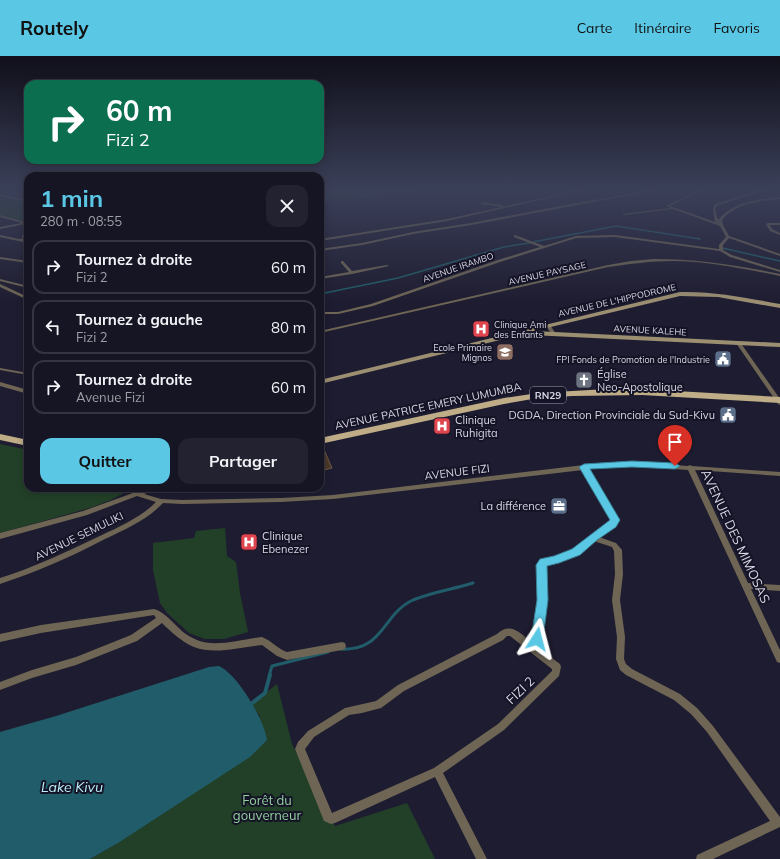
<!DOCTYPE html>
<html lang="fr">
<meta charset="utf-8">
<style>
body{margin:0;font-family:Mulish,sans-serif;background:#232231;color:#f1f3f6;height:100vh;display:flex;flex-direction:column;font-size:15px;white-space:nowrap}
*{box-sizing:border-box;margin:0}
p{font-size:13px;color:#9e9fa6}
.icon{flex:none;width:22px;height:22px;fill:none;stroke:currentColor;stroke-width:2;stroke-linecap:round;stroke-linejoin:round}
.map{position:relative;flex:1;overflow:hidden}
.panel{position:absolute;left:24px;top:116px;width:300px;height:320px;display:flex;flex-direction:column;background:#161524;border-radius:12px;box-shadow:0 2px 10px #0003,0 0 0 1px #353441}
.panel>*{flex:none}
.banner{position:absolute;left:24px;top:24px;width:300px;height:84px;border-radius:12px;box-shadow:0 2px 10px #0003,0 0 0 1px #353441;background:#0b6e4f;color:#fff;overflow:hidden}
.pin{position:absolute;display:grid;place-items:center;width:34px;height:34px;color:#fff;margin:-41px -17px;border-radius:50% 50% 50% 0;rotate:-45deg;box-shadow:0 0 4px #0007}
.pin .icon{rotate:45deg}
.me{position:absolute;width:44px;margin:-22px;rotate:9deg;stroke-linejoin:round;filter:drop-shadow(0 0 3px #0008)}
.turn{display:flex;align-items:center;gap:14px;height:84px;padding:0 16px;font-size:18px}
.turn .icon{width:52px;height:52px;stroke-width:2.5}
.turn b{display:block;font-size:28px;line-height:34px}
.round{display:grid;place-items:center;flex:none;width:42px;height:42px;border-radius:12px;background:#232231}
.overview{display:flex;align-items:center;justify-content:space-between;height:68px;padding:0 16px}
h1{font-size:24px;font-weight:700;line-height:30px;color:#5ac8e5}
.primary-button{display:flex;gap:8px;margin-top:auto;padding:8px 16px}
.primary-button a{flex:1;height:46px;border-radius:12px;background:#5ac8e5;color:#111;font-size:16px;font-weight:700;line-height:46px;text-align:center}
.primary-button a+a{background:#232231;color:#f1f3f6}
ul{padding:0;list-style:none}
li{display:flex;align-items:center;gap:12px;height:54px;margin:0 8px 6px;padding:0 8px;border:2px solid #353441;border-radius:12px}
li div{flex:1}
li b{display:block;font-size:15px}
li em{font-style:normal}
header{display:flex;align-items:center;gap:24px;box-sizing:border-box;height:56px;padding:0 20px;background:#5ac8e5;color:#111}
header strong{font-size:19px}
nav{display:flex;gap:22px;margin-inline-start:auto;font-size:14px}
.map>svg:first-child{display:block}
.green{fill:#224028}
.water{fill:#205c69}
.lines{fill:none;stroke-linecap:round;stroke-linejoin:round}
.stream-far2{stroke:#205c69;stroke-width:1.5}
.stream-far1{stroke:#205c69;stroke-width:3}
.stream{stroke:#205c69;stroke-width:4}
.building{fill:#4b3928;stroke:#6c5847}
.street{fill:#6e6554;fill-rule:evenodd}
.secondary{fill:#9b8e71;fill-rule:evenodd}
.primary{fill:#bead87;fill-rule:evenodd}
.route{fill:#5ac8e5;stroke:#3a8295}
.labels{text-anchor:middle;dominant-baseline:central;stroke-width:4;stroke-linejoin:round;paint-order:stroke}
.far-street-label{font-size:9px;fill:#d7d6e4;stroke:#151326}
.far-poi-label{font-size:9px;fill:#d7d6e4;stroke:#151326;text-anchor:end}
.shield{fill:#151326;stroke:#9d9cab;stroke-width:1}
.shield-label{font-size:10px;font-weight:bold;fill:#d7d6e4}
.poi-label{font-size:11px;fill:#d7d6e4;stroke:#151326;text-anchor:start}
.street-label{font-size:11px;fill:#d7d6e4;stroke:#151326}
.near-street-label{font-size:13px;fill:#d7d6e4;stroke:#151326}
.near-park-label{font-size:13px;fill:#93d09e;stroke:#151326}
.near-water-label{font-size:14px;font-style:italic;fill:#baeefb;stroke:#151326}
</style>
<header>
<strong>Routely</strong>
<nav><a>Carte</a><a>Itinéraire</a><a>Favoris</a></nav>
</header>
<div class="map">
<svg width="780" height="803" viewBox="0 0 780 803">
<rect width="100%" height="100%" fill="#1e1c30"/>
<g class="green">
<polygon points="320,134 419,134 364,142 320,145"/>
<polygon points="0,137 28,145 28,167 0,160"/>
<polygon points="0,388 28,394 28,432 130,432 129,434 111,444 90,452 0,477"/>
<polygon points="225,472 227,500 236,506 240,537 248,576 224,583 205,583 189,577 167,557 160,547 153,514 153,487 194,482 196,475"/>
<polygon points="277,628 292,688 335,770 407,747 435,803 90,803 118,787 260,660 251,648"/>
</g>
<path class="water" d="M 219,610 C 238,619 264,663 267,684 L 250,701 L 118,787 L 90,803 L 0,803 L 0,676 L 56,660 L 209,611 Z"/>
<g class="lines">
<g class="stream-far2">
<polyline points="533,186 616,170 700,183"/>
<polyline points="722,192 780,205"/>
<polyline points="320,238 398,222 504,191 529,187"/>
</g>
<g class="stream-far1">
<path d="M 340,593 C 384,596 382,558 413,544 C 432,536 454,533 473,527"/>
<polyline points="269,620 272,610 328,596"/>
</g>
<polyline class="stream" points="251,648 265,637 270,619"/>
</g>
<g class="building">
<polygon points="576,319 588,320 591,328 580,328"/>
<polygon points="320,389 322,389 332,412 320,415"/>
</g>
<g class="lines">
<g class="street">
<polygon points="579,134 584,134 447,165 320,185 320,183 447,163"/>
<polygon points="652,134 658,134 471,169 413,178 362,189 320,195 320,193 362,187 413,176 471,167 570,148"/>
<path d="M 699,134 L 702,134 L 670,150 L 715,166 L 713,153 L 715,148 L 760,134 L 764,134 L 717,150 L 715,153 L 719,167 L 718,164 C 733,145 758,143 780,141 L 780,143 C 759,145 736,147 722,164 L 723,169 L 729,180 L 780,198 L 780,200 L 729,182 L 723,189 L 723,194 L 732,199 L 780,214 L 780,216 L 730,201 L 720,195 L 615,181 L 576,182 L 500,206 L 373,250 L 338,258 L 320,258 L 320,256 L 338,256 L 371,248 L 498,204 L 540,191 L 514,181 L 514,179 L 515,179 L 544,190 L 576,180 L 615,179 L 719,193 L 719,189 L 726,181 L 720,170 L 673,153 L 624,159 L 622,158 L 671,152 L 666,150 Z"/>
<polygon points="0,138 28,144 28,146 0,140"/>
<polygon points="482,146 502,149 503,150 502,151 481,148"/>
<polygon points="0,159 28,167 28,169 25,168 0,173 0,171 22,167 0,161"/>
<polygon points="768,167 780,167 780,169 770,169 772,173 780,177 780,179 770,175 766,168"/>
<polygon points="28,177 28,179 26,180 28,181 28,183 24,184 28,185 28,187 0,181 0,179 19,183 24,182 22,181 22,179"/>
<polygon points="0,201 28,205 28,207 0,203"/>
<path d="M 653,203 C 697,203 737,209 780,218 L 780,220 C 745,213 709,205 673,205 C 651,205 630,208 608,211 L 320,277 L 320,275 L 608,209 L 631,205 Z"/>
<polygon points="341,205 343,205 352,215 387,209 389,210 352,218 320,223 320,221 349,216 341,207"/>
<polygon points="0,223 28,230 28,232 0,225"/>
<polygon points="0,228 28,241 28,244 0,231"/>
<polygon points="546,269 550,269 556,278 556,279 552,279 546,270"/>
<polygon points="736,286 740,286 780,343 780,349 778,348 736,287"/>
<polygon points="0,312 28,317 28,319 0,314"/>
<polygon points="0,326 28,334 28,338 0,330"/>
<path d="M 632,406 L 688,410 L 690,409 L 692,410 L 780,416 L 780,420 L 695,414 L 748,527 L 780,529 L 780,535 L 751,533 L 780,594 L 780,607 L 777,606 L 688,414 L 632,410 L 607,411 L 588,413 L 618,464 L 614,471 L 599,481 L 616,487 L 622,494 L 623,518 L 620,544 L 625,581 L 624,603 L 626,608 L 632,613 L 680,638 L 697,652 L 713,670 L 780,761 L 780,771 L 713,803 L 696,803 L 697,799 L 770,765 L 707,676 L 691,658 L 674,644 L 626,619 L 620,614 L 616,603 L 617,581 L 612,544 L 615,518 L 614,495 L 612,491 L 594,485 L 579,498 L 546,509 L 547,544 L 540,593 L 560,608 L 561,611 L 559,620 L 504,674 L 443,717 L 487,803 L 476,803 L 435,721 L 335,767 L 331,768 L 324,765 L 295,693 L 298,686 L 308,675 L 345,652 L 376,645 L 398,629 L 497,578 C 511,565 521,578 533,587 L 539,544 L 538,509 L 541,504 L 554,501 L 573,494 L 591,480 L 610,467 L 612,464 L 583,414 L 333,443 L 281,446 L 182,448 L 163,447 C 147,464 126,473 105,483 C 71,501 36,516 0,528 L 0,522 C 35,511 68,495 102,479 C 121,470 141,461 156,446 L 137,440 L 87,459 L 0,483 L 0,477 L 83,455 L 147,432 L 157,432 L 156,434 L 144,438 L 161,443 L 182,444 L 281,442 L 333,439 L 584,409 ZM 507,580 L 510,580 L 552,613 L 552,615 L 498,668 L 434,712 L 332,757 L 305,693 L 314,681 L 349,659 L 362,657 L 381,652 L 404,635 L 503,584 Z"/>
<path d="M 154,553 C 165,556 174,568 183,576 C 187,579 192,582 197,584 C 215,592 243,583 262,581 C 272,585 278,593 287,596 L 342,586 L 345,587 L 346,590 L 345,593 L 342,594 L 287,604 L 277,600 L 262,589 C 240,591 215,599 194,591 C 182,586 171,576 162,567 L 137,585 L 76,609 L 32,622 L 0,634 L 0,626 L 32,614 L 76,601 L 131,579 L 156,562 L 154,559 L 41,577 L 0,586 L 0,578 L 41,569 Z"/>
</g>
<path class="secondary" d="M 680,236 C 714,235 747,242 780,248 L 780,252 L 718,241 L 680,240 L 534,275 L 780,287 L 780,291 L 531,279 L 528,277 L 320,328 L 320,324 Z"/>
<g class="primary">
<polygon points="607,333 676,335 780,341 780,347 642,339 573,340 538,342 504,348 320,388 320,382 504,342 538,337"/>
<polygon points="0,378 28,384 28,390 0,384"/>
</g>
</g>
<linearGradient id="sky" x2="0" y2="1"><stop stop-color="#100f1a"/><stop offset="0.54" stop-color="#3b4059"/><stop offset="1" stop-color="#3b4059" stop-opacity="0"/></linearGradient>
<rect width="780" height="247" fill="url(#sky)"/>
<polygon class="route" points="632,405 675,407 680,410 675,413 632,411 590,413 620,464 616,471 597,484 580,499 559,507 547,510 548,544 543,583 541,587 537,589 533,587 531,583 537,544 536,509 540,503 554,500 572,493 610,464 579,411 584,408"/>
<defs>
<symbol id="hospital-square" viewBox="-11 -11 22 22"><rect x="-9" y="-9" width="18" height="18" rx="4" fill="#e0444e" stroke="#151326"/><path d="M-5-5h3v3.5h4V-5h3V5h-3V1.5h-4V5h-3Z" fill="#fff"/></symbol>
<symbol id="school-square" viewBox="-11 -11 22 22"><rect x="-9" y="-9" width="18" height="18" rx="4" fill="#8d6e63" stroke="#151326"/><path d="M0-5L7-2L0 1L-7-2ZM-4 1L0 2.5L4 1V4Q0 6-4 4Z" fill="#fff"/></symbol>
<symbol id="civic-square" viewBox="-11 -11 22 22"><rect x="-9" y="-9" width="18" height="18" rx="4" fill="#5c6f8a" stroke="#151326"/><path d="M-.6-6.5H3V-4.5H.6V-3L4-1V1h2V6H-6V1h2V-1L-.6-3ZM-1.2 2.5V6h2.4V2.5Z" fill="#fff"/></symbol>
<symbol id="church-square" viewBox="-11 -11 22 22"><rect x="-9" y="-9" width="18" height="18" rx="4" fill="#6b7280" stroke="#151326"/><path d="M-1.2-6h2.4v3.5h3.3v2.4h-3.3V6h-2.4V-.1h-3.3v-2.4h3.3Z" fill="#fff"/></symbol>
<symbol id="office-square" viewBox="-11 -11 22 22"><rect x="-9" y="-9" width="18" height="18" rx="4" fill="#5c6f8a" stroke="#151326"/><path d="M-6-3h4V-5.5h4V-3h4V5H-6ZM-1-4.5V-3h2v-1.5ZM-6 0V1H6V0Z" fill="#fff"/></symbol>
</defs>
<g fill-rule="evenodd">
<use href="#hospital-square" x="471" y="263" width="20" height="20"/>
<use href="#school-square" x="495" y="286" width="20" height="20"/>
<use href="#civic-square" x="713" y="293" width="20" height="20"/>
<use href="#church-square" x="574" y="314" width="20" height="20"/>
<use href="#civic-square" x="718" y="349" width="20" height="20"/>
<use href="#hospital-square" x="432" y="360" width="20" height="20"/>
<use href="#office-square" x="549" y="440" width="20" height="20"/>
<use href="#hospital-square" x="239" y="476" width="20" height="20"/>
</g>
<g class="labels">
<g class="far-street-label">
<text transform="translate(458 211) rotate(-19)">AVENUE IRAMBO</text>
<text transform="translate(547 217) rotate(-13)">AVENUE PAYSAGE</text>
<text transform="translate(617 244) rotate(-13)">AVENUE DE L'HIPPODROME</text>
<text transform="translate(650 274) rotate(3)">AVENUE KALEHE</text>
</g>
<g class="far-poi-label">
<text x="494" y="268" text-anchor="start">Clinique Ami<tspan x="494" dy="10">des Enfants</tspan></text>
<text x="492" y="291">Ecole Primaire<tspan x="492" dy="10">Mignos</tspan></text>
<text x="710" y="303">FPI Fonds de Promotion de l'Industrie</text>
</g>
<rect class="shield" x="530" y="331" width="36" height="16" rx="3"/>
<g class="shield-label">
<text x="548" y="339">RN29</text>
</g>
<g class="poi-label">
<text x="597" y="318">Église<tspan x="597" dy="13">Neo-Apostolique</tspan></text>
<text x="715" y="359" text-anchor="end">DGDA, Direction Provinciale du Sud-Kivu</text>
<text x="455" y="364">Clinique<tspan x="455" dy="13">Ruhigita</tspan></text>
<text x="546" y="450" text-anchor="end">La différence</text>
<text x="262" y="480">Clinique<tspan x="262" dy="13">Ebenezer</tspan></text>
</g>
<g class="street-label">
<text transform="translate(428 350) rotate(-12)">AVENUE PATRICE EMERY LUMUMBA</text>
<text transform="translate(457 416) rotate(-7)">AVENUE FIZI</text>
<text transform="translate(79 480) rotate(-26)">AVENUE SEMULIKI</text>
</g>
<g class="near-street-label">
<text transform="translate(736 480) rotate(65)">AVENUE DES MIMOSAS</text>
<text transform="translate(520 634) rotate(-44)">FIZI 2</text>
</g>
<g class="near-park-label">
<text x="267" y="744">Forêt du<tspan x="267" dy="15">gouverneur</tspan></text>
</g>
<g class="near-water-label">
<text x="72" y="731">Lake Kivu</text>
</g>
</g>
</svg>
<div class="pin" style="left:675px;top:410px;background:#d93025"><svg class="icon" aria-label="arrive" viewBox="0 0 24 24"><path d="M6 21V4h12l-3 4 3 4H6"/></svg></div>
<svg class="me" style="left:537px;top:583px" viewBox="-20 -20 40 40"><path d="M0-17L14 15 0 8-14 15z" fill="#5ac8e5" stroke="#fff" stroke-width="4"/></svg>
<div class="banner">
<div class="turn"><svg class="icon" aria-label="right" viewBox="0 0 24 24"><path d="M7 20v-9h11M14 6l5 5-5 5"/></svg><div><b>60 m</b>Fizi 2</div></div>
</div>
<section class="panel">
<div class="overview"><div><h1>1 min</h1><p>280 m · 08:55</p></div><a class="round"><svg class="icon" aria-label="close" viewBox="0 0 24 24"><path d="M6 6l12 12M18 6L6 18"/></svg></a></div>
<ul>
<li><svg class="icon" aria-label="right" viewBox="0 0 24 24"><path d="M7 20v-9h11M14 6l5 5-5 5"/></svg><div><b>Tournez à droite</b><p>Fizi 2</p></div><em>60 m</em></li>
<li><svg class="icon" aria-label="left" viewBox="0 0 24 24"><path d="M17 20v-9H6M10 6l-5 5 5 5"/></svg><div><b>Tournez à gauche</b><p>Fizi 2</p></div><em>80 m</em></li>
<li><svg class="icon" aria-label="right" viewBox="0 0 24 24"><path d="M7 20v-9h11M14 6l5 5-5 5"/></svg><div><b>Tournez à droite</b><p>Avenue Fizi</p></div><em>60 m</em></li>
</ul>
<div class="primary-button"><a>Quitter</a><a>Partager</a></div>
</section>
</div>
